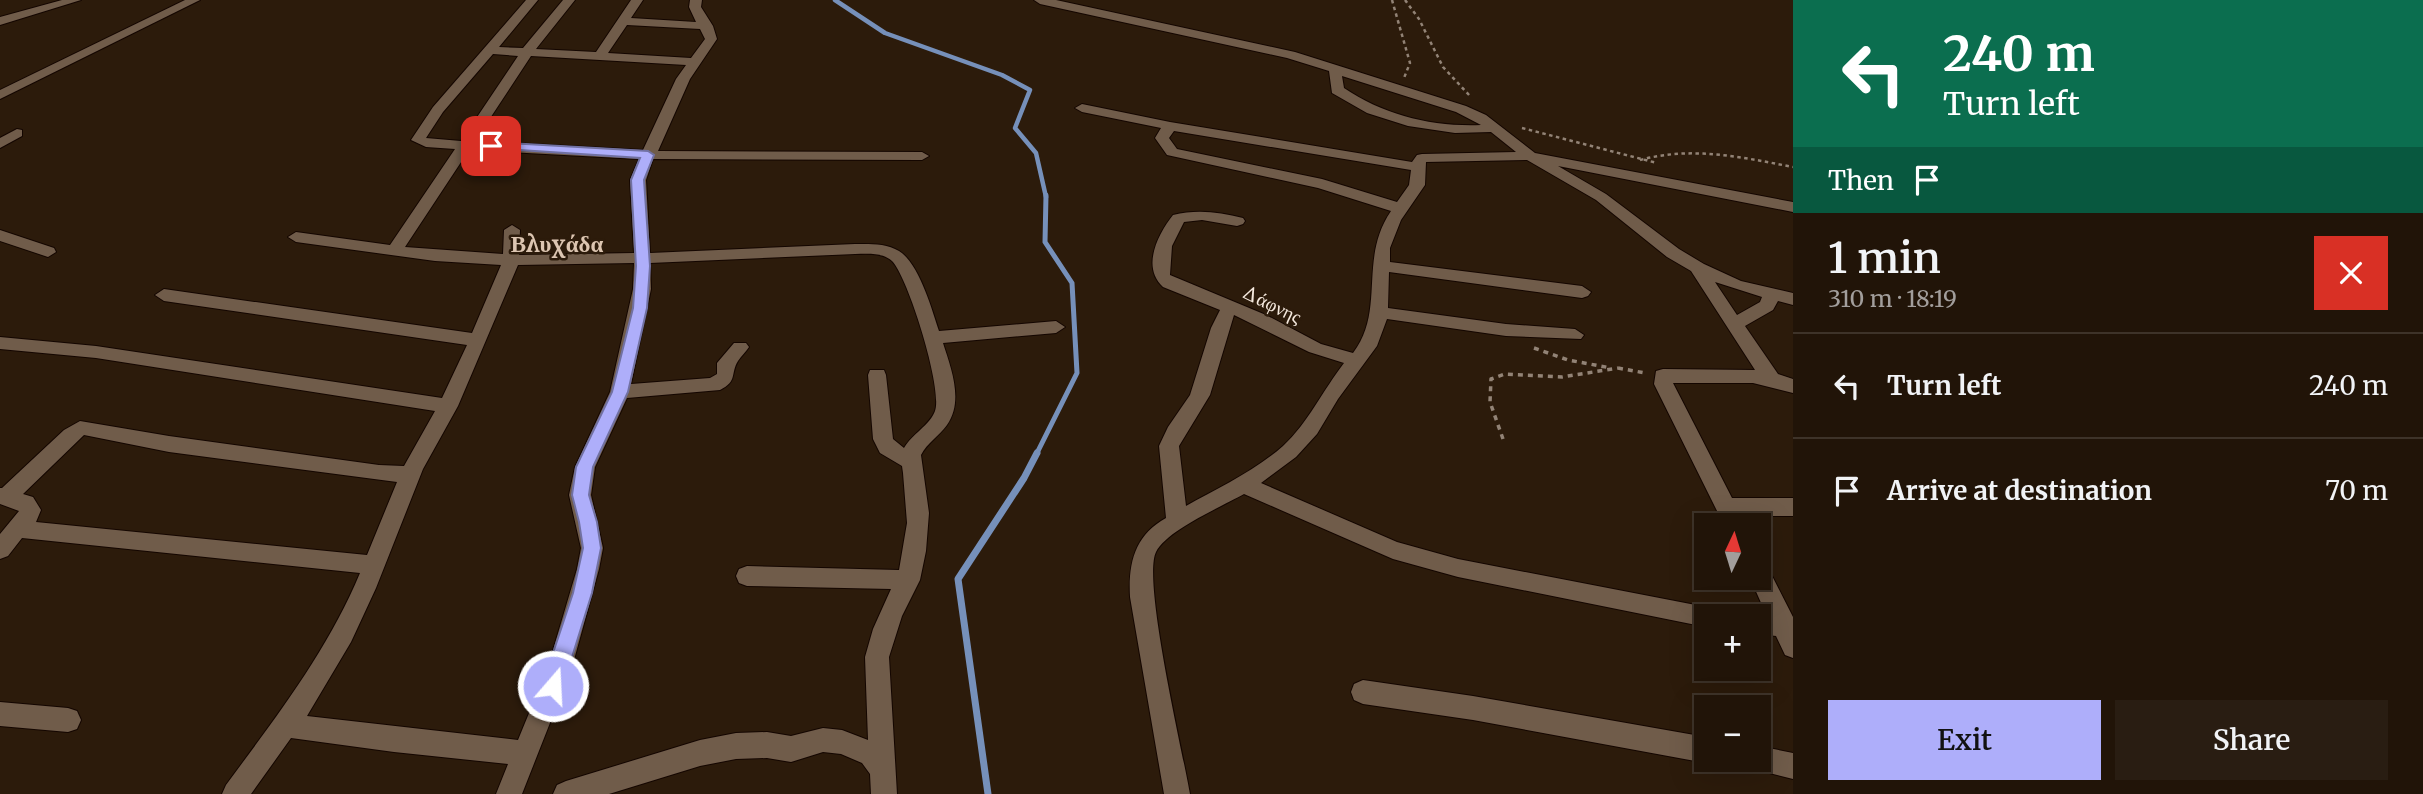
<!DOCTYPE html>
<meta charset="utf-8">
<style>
body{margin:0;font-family:Merriweather,serif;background:#291d12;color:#f1f3f6;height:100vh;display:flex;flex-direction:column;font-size:26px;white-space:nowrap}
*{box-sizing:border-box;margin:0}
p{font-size:23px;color:#a29e9c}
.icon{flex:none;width:38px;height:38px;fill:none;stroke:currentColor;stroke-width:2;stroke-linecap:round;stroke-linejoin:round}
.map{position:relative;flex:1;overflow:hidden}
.drawer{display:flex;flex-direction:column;background:#211408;width:630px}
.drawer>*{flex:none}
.guide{background:#0b6e4f;color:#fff;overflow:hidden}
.needle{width:46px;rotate:4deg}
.fabs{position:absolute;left:1694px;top:513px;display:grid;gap:14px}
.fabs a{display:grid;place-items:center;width:77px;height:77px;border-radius:0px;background:#211408;box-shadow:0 7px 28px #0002,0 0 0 2px #3e3329;font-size:35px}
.pin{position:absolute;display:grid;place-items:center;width:60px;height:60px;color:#fff;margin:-30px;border-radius:14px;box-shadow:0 4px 10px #0006}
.me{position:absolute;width:77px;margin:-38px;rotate:19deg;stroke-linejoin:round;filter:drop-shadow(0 0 5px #0008)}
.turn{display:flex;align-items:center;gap:24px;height:147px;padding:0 35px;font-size:32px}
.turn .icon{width:91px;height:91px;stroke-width:2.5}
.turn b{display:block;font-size:49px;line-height:60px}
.then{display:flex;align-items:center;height:66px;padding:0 35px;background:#0003;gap:14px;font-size:26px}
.round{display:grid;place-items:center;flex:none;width:74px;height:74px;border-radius:0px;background:#291d12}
.summary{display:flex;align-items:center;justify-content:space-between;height:119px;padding:0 35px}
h1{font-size:42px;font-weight:600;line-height:52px}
.primary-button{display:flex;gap:14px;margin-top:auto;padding:14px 35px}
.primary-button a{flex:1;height:80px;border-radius:0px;background:#aeaefa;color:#111;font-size:28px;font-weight:600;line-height:80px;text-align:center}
.primary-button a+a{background:#291d12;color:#f1f3f6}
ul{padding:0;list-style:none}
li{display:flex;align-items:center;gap:21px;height:105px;padding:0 35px;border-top:2px solid #3e3329}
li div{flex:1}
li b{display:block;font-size:26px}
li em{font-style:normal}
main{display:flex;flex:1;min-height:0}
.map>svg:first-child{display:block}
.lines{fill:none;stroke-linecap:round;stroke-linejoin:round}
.stream-far2{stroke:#7690ba;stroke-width:4.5}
.stream-far1{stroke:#7690ba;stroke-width:5}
.stream{stroke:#7690ba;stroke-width:7}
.minor-casing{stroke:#140600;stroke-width:2}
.path-far1{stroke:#928376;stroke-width:2.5;stroke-dasharray:3.5 3.5;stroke-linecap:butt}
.path{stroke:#928376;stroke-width:3.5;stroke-dasharray:5 5;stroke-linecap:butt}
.minor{fill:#705c4a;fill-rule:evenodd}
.route{fill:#aeaefa;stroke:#7171a2;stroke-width:2}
.labels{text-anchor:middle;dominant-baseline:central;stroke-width:5;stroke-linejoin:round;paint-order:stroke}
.street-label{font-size:19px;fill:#f5e9de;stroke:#2c1b0b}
.quarter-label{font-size:23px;font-weight:bold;fill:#dcc5b1;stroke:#2c1b0b}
</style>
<main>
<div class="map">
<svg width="1793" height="794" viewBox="0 0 1793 794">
<rect width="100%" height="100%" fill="#2c1b0b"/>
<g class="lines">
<polyline class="stream-far2" points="835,0 885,33 1002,75 1030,90 1015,128 1036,153 1046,197"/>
<polyline class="stream-far1" points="1036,455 1077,373 1072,283 1045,242 1046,195"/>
<polyline class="stream" points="988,794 958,579 1024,478 1037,453"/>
<defs>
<g id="minor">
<polygon points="62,0 81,0 0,25 0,17"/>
<polygon points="185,0 200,0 0,99 0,90"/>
<path d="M 526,0 L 538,0 L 499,47 L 523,48 L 563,0 L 575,0 L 536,49 L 596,52 L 631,0 L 643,0 L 631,18 L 696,22 L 689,7 L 690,0 L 702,0 L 701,7 L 713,26 L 717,39 L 690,79 L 658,151 L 922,152 L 929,156 L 922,160 L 653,159 L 646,180 L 650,253 L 855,244 C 869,244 886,243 899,251 C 919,263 932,310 939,331 L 1056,321 L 1065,327 L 1056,333 L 943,343 C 951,368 964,401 947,425 C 939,436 927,443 921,455 L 929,513 L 926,551 L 920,580 L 902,616 L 889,657 L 897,794 L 871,794 L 870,774 L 862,763 L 841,754 L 823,752 L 791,762 L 767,758 L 736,759 L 700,766 L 609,794 L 553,794 L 557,785 L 566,781 L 700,740 L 736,733 L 767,732 L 791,736 L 823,728 L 842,730 L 868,740 L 865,657 L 873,629 L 891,589 L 747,586 L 739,583 L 736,576 L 739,569 L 747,566 L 899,570 L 907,523 L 903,473 L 902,466 L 880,453 L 873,439 L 868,375 L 870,370 L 884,370 L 886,375 L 893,439 L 904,448 C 912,434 930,425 935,411 C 943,389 908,277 892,261 C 882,252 867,254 855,254 L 650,263 L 651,289 L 631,384 L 710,378 L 717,374 L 717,363 L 734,343 L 746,343 L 749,347 C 746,352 741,356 738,361 C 730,374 738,381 720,390 L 627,398 L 595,467 L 591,495 L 603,548 L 599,569 L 572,667 L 522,794 L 496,794 L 508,764 L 394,752 L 291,738 L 251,794 L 222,794 L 226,785 C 276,717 327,652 360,573 L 22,538 L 8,556 L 0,559 L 0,534 L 19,511 L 0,504 L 0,488 L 2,488 L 64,430 L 80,421 L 169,436 L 379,465 L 404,466 L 435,411 L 96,358 L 0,349 L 0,337 L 96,346 L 442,398 L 467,345 L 164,301 L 155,295 L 164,289 L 472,333 L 501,265 L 435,261 L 296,242 L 288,237 L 296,232 L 390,245 L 455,149 L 426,147 L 411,140 L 433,107 ZM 627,25 L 700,29 L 705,39 L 691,58 L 608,53 ZM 493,54 L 518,56 L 461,141 L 426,138 L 443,112 ZM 531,56 L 686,65 L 676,79 L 643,150 L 475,141 ZM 469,150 L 639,159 L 630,180 L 634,253 L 519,255 L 520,230 L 512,225 L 504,230 L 503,254 L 405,247 ZM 634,263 L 633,289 L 610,392 L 575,467 L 569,495 L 581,548 L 577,569 L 548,667 L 518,740 L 307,716 L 351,642 L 376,588 L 423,469 L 458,406 L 518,265 ZM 84,435 L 169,452 L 397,482 L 367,555 L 36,522 L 41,510 L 33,497 L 23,494 Z"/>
<path d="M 1034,0 L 1056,0 L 1295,52 L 1466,106 L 1486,115 L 1535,153 L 1793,202 L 1793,212 L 1558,166 L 1606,194 L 1679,249 L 1704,264 L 1741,281 L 1793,293 L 1793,305 L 1778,301 L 1773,310 L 1745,326 L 1778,374 L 1793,379 L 1793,393 L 1753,383 L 1673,383 L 1732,498 L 1793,498 L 1793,516 L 1741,516 L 1746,525 L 1724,525 L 1654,384 L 1656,371 L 1663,369 L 1755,370 L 1691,271 L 1667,257 L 1596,200 L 1527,160 L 1426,162 L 1425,185 L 1401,220 L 1390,248 L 1390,262 L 1582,286 L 1591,292 L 1588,296 L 1582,298 L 1389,272 L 1388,308 L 1506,324 L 1575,329 L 1584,335 L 1581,339 L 1506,336 L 1387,319 L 1377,346 L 1338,399 L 1317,434 L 1296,457 L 1261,483 L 1397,542 L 1458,559 L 1706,607 L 1714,610 L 1717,616 L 1706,616 L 1706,627 L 1458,577 L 1393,559 L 1244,494 C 1221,507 1167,530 1156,552 C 1142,580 1183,753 1190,794 L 1164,794 L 1130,597 C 1128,563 1135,535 1166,518 L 1159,446 L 1168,427 L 1190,395 L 1211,328 L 1220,310 L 1163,287 C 1141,267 1158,234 1173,215 C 1197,209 1219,212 1243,218 L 1245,221 L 1243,224 L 1237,226 L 1202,220 L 1184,222 L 1172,246 L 1170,275 L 1266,315 L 1321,344 L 1353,353 C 1386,310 1358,259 1391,211 L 1318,188 L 1167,155 L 1155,138 L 1161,128 L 1082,112 L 1075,108 L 1082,104 L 1170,122 L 1412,162 L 1417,155 L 1422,154 L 1516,152 L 1491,132 L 1455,133 L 1408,126 L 1367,113 L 1332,93 L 1329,71 L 1287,58 L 1040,4 ZM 1342,76 L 1456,112 L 1481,125 C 1432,127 1384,115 1344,88 ZM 1174,131 L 1411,170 L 1409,185 L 1397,202 L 1322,179 L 1177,149 L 1169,138 ZM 1715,282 L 1762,297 L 1760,302 L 1737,315 ZM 1234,315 L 1309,352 L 1344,363 C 1323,390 1308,423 1283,446 C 1255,471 1218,488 1186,506 L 1179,446 L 1210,395 Z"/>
<polygon points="17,129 22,130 22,136 0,148 0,138"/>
<polygon points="0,230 54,248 56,252 48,257 0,241"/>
<polygon points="1759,563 1767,566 1793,617 1793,658 1785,655 1776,636 1759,634 1759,616 1752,616 1766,614 1750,578 1759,578"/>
<polygon points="1363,680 1473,696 1706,737 1706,760 1714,760 1706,763 1473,720 1363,704 1354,700 1351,692 1354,684"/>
<polygon points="0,702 68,708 77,711 81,720 77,729 68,732 0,726"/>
<polygon points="1759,746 1793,753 1793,779 1750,768 1746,760 1759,760"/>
</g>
</defs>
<use href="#minor" class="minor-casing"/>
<g class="path-far1">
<polyline points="1392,0 1410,63 1404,78"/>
<polyline points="1405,0 1419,19 1443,67 1470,96"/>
<polyline points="1522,128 1657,163"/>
<path d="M 1640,160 C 1692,146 1741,157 1793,167"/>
</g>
<g class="path">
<polyline points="1534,348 1568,360 1611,368"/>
<polyline points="1618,368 1645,373"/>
<polyline points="1503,439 1490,402 1491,379 1505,374 1562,377 1618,368"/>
</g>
<use href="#minor" class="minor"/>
</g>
<polygon class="route" points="491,142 648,151 654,155 644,180 650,266 647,308 628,392 593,467 589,495 597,522 601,548 592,593 563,686 560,692 553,695 545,692 542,686 573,593 583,548 579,522 572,495 576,467 612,392 633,308 636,266 631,180 640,158 487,148 487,143"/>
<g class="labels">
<g class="street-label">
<text transform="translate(1272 304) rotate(26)">Δάφνης</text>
</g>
<g class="quarter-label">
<text x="557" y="243">Βλυχάδα</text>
</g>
</g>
</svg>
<div class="fabs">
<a><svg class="needle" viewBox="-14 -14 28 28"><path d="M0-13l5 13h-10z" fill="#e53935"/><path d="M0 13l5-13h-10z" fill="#a29e9c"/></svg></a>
<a>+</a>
<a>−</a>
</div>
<div class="pin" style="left:491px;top:146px;background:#d93025"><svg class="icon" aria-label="arrive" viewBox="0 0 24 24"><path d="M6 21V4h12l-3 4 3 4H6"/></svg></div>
<svg class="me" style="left:553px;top:686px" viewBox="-20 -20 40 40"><circle r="17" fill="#aeaefa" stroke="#fff" stroke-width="3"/><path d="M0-11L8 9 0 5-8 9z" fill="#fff"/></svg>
</div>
<section class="drawer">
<div class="guide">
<div class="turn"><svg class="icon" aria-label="left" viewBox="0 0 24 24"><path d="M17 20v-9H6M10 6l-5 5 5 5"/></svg><div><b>240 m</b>Turn left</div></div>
<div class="then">Then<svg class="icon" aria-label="arrive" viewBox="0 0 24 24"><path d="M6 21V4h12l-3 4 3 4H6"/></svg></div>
</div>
<div class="summary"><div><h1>1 min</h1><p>310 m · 18:19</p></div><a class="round" style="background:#d93025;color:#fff"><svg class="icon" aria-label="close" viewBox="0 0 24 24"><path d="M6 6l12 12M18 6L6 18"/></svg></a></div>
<ul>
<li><svg class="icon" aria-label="left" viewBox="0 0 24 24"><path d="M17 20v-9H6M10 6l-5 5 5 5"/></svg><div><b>Turn left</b></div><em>240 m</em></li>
<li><svg class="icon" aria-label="arrive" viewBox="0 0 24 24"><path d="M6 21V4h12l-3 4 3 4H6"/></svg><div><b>Arrive at destination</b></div><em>70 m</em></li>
</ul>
<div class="primary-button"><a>Exit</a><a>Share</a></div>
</section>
</main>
